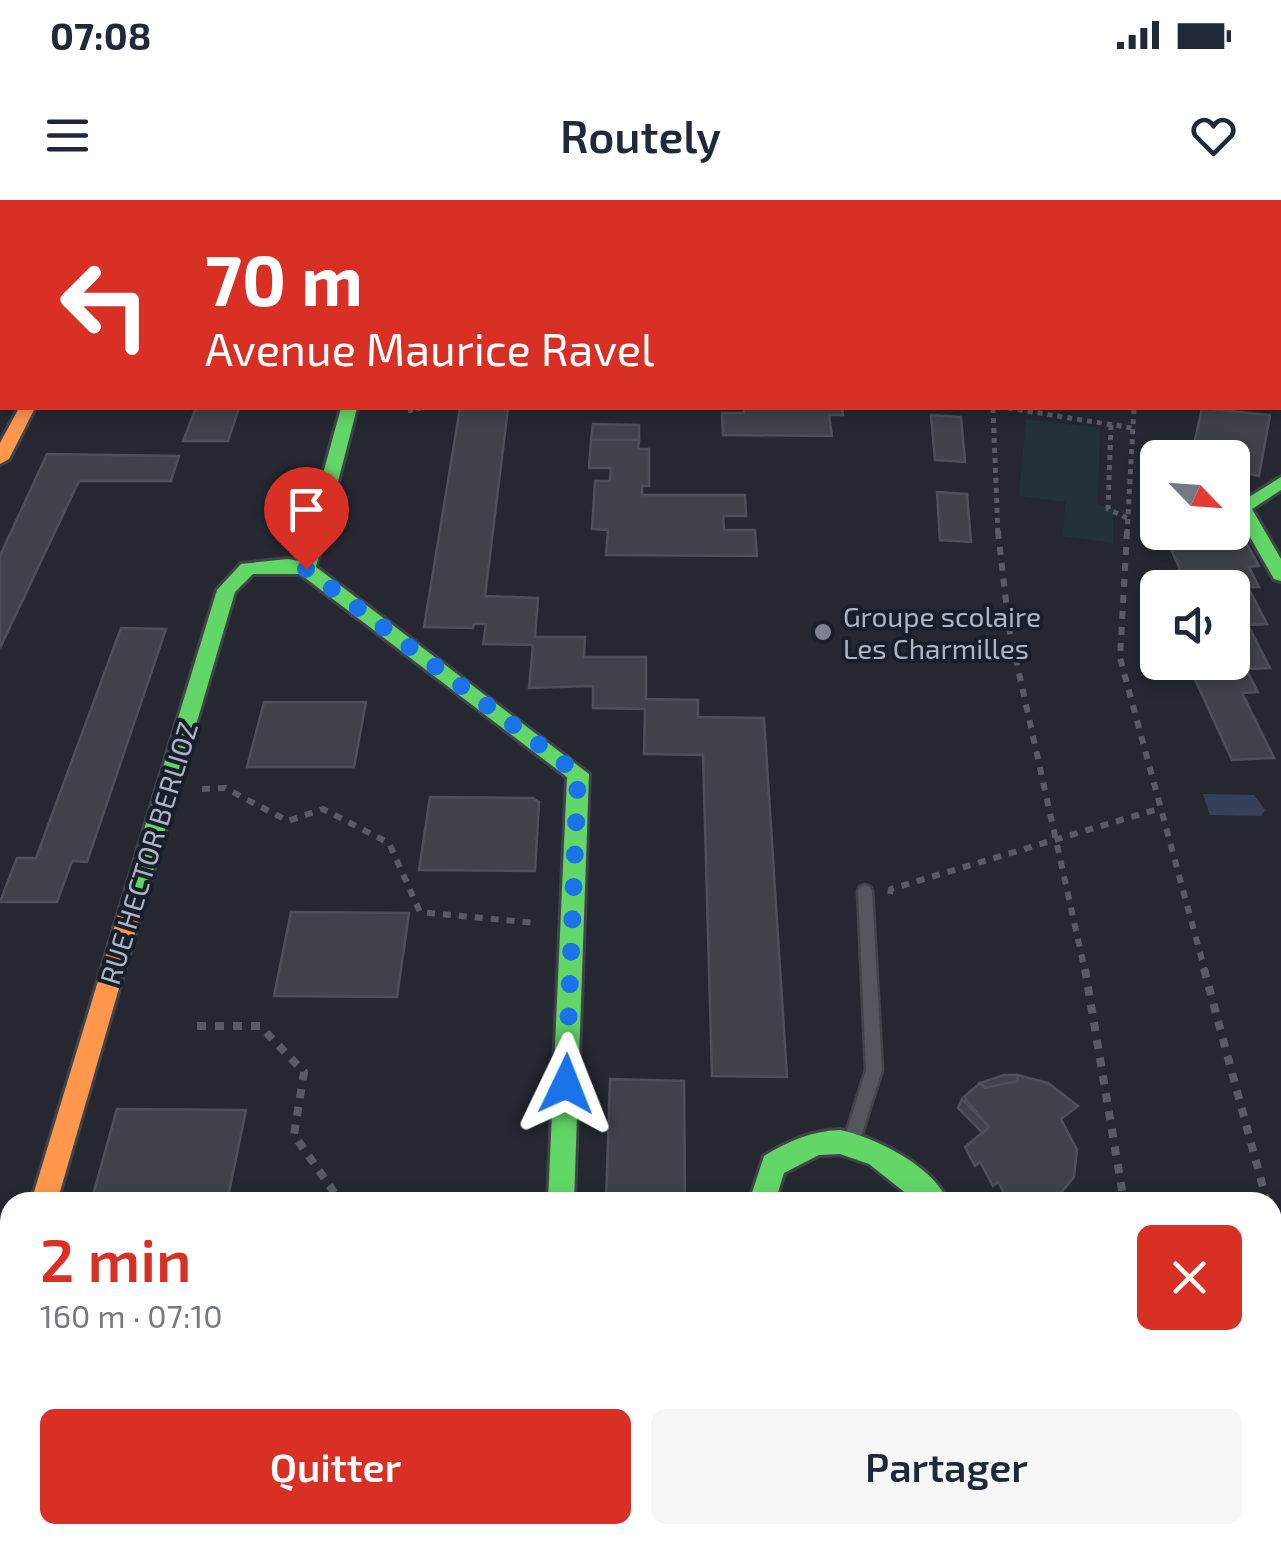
<!DOCTYPE html>
<html lang="fr">
<meta charset="utf-8">
<style>
body{margin:0;font-family:"Exo 2",sans-serif;background:#f6f6f7;color:#1f2937;height:100vh;display:flex;flex-direction:column;font-size:38px;white-space:nowrap}
*{box-sizing:border-box;margin:0}
p{font-size:32px;color:#747a83}
.icon{flex:none;width:55px;height:55px;fill:none;stroke:currentColor;stroke-width:2;stroke-linecap:round;stroke-linejoin:round}
.map{position:relative;flex:1;overflow:hidden}
.details{position:absolute;left:0px;top:992px;width:1282px;height:352px;display:flex;flex-direction:column;background:#fff;border-radius:30px 30px 0 0;box-shadow:0 5px 15px #0003}
.details>*{flex:none}
.top-card{position:absolute;left:0px;top:0px;width:1282px;height:210px;box-shadow:0 5px 15px #0003;background:#d93025;color:#fff;overflow:hidden}
.needle{width:65px;rotate:115deg}
.controls{position:absolute;left:1140px;top:240px;display:grid;gap:20px}
.controls a{display:grid;place-items:center;width:110px;height:110px;border-radius:15px;background:#fff;box-shadow:0 5px 15px #0003;font-size:50px}
.pin{position:absolute;display:grid;place-items:center;width:85px;height:85px;color:#fff;margin:-102px -42px;border-radius:50% 50% 50% 0;rotate:-45deg;box-shadow:0 0 10px #0007}
.pin .icon{rotate:45deg}
.me{position:absolute;width:110px;margin:-55px;rotate:2deg;stroke-linejoin:round;filter:drop-shadow(0 0 8px #0008)}
.turn{display:flex;align-items:center;gap:35px;height:210px;padding:0 40px;font-size:45px}
.turn .icon{width:130px;height:130px;stroke-width:2.5}
.turn b{display:block;font-size:70px;line-height:85px}
.round{display:grid;place-items:center;flex:none;width:105px;height:105px;border-radius:15px;background:#f6f6f7}
.summary{display:flex;align-items:center;justify-content:space-between;height:170px;padding:0 40px}
h1{font-size:60px;font-weight:600;line-height:75px;color:#d93025}
.button{display:flex;gap:20px;margin-top:auto;padding:20px 40px}
.button a{flex:1;height:115px;border-radius:15px;background:#d93025;color:#fff;font-size:40px;font-weight:600;line-height:115px;text-align:center}
.button a+a{background:#f6f6f7;color:#1f2937}
.status{display:flex;justify-content:space-between;align-items:center;height:70px;padding:0 50px;background:#fff;direction:ltr}
.status svg{height:28px;fill:currentColor}
header{display:flex;justify-content:space-between;align-items:center;height:130px;padding:0 40px;background:#fff;font-size:45px;font-weight:600}
.map>svg:first-child{display:block}
.green{fill:#233236}
.water{fill:#344159}
.building{fill:#3f4249;stroke:#4d5058;stroke-width:2.5}
.lines{fill:none;stroke-linecap:round;stroke-linejoin:round}
.lane-casing{stroke:#414349;stroke-width:5}
.street-casing{stroke:#414349;stroke-width:4}
.fast-casing{stroke:#414349;stroke-width:6}
.slow-casing{stroke:#414349;stroke-width:6}
.path-far2{stroke:#585c62;stroke-width:5;stroke-dasharray:5 5;stroke-linecap:butt}
.path-far1{stroke:#585c62;stroke-width:6;stroke-dasharray:8 8;stroke-linecap:butt}
.path{stroke:#585c62;stroke-width:8;stroke-dasharray:9 9;stroke-linecap:butt}
.lane{fill:#55575e;fill-rule:evenodd}
.street{fill:#55575e;fill-rule:evenodd}
.fast{fill:#63d668;fill-rule:evenodd}
.slow{fill:#ff974d;fill-rule:evenodd}
.route{stroke:#1a73e8;stroke-width:18;stroke-dasharray:0 32.4}
.poi-dot{fill:#7e838f;stroke:#191f2a;stroke-width:4}
.labels{text-anchor:middle;dominant-baseline:central;stroke-width:8;stroke-linejoin:round;paint-order:stroke}
.poi-label{font-size:28px;fill:#aeb4c2;stroke:#191f2a;text-anchor:start}
.street-label{font-size:28px;fill:#aeb4c2;stroke:#191f2a}
</style>
<div class="status"><b>07:08</b><svg viewBox="0 0 49 12"><path d="M0 12V9h3v3zM5 12V6h3v6zM10 12V3h3v9zM15 12V0h3v12zM26 1h20v11H26zM47 4h2v5h-2z"/></svg></div>
<header><svg class="icon" aria-label="menu" viewBox="0 0 24 24"><path d="M4 6h16M4 12h16M4 18h16"/></svg>Routely<svg class="icon" aria-label="heart" viewBox="0 0 24 24"><path d="M12 20l-8-8c-3-5 5-10 8-4 3-6 11-1 8 4z"/></svg></header>
<div class="map">
<svg width="1281" height="1344" viewBox="0 0 1281 1344">
<rect width="100%" height="100%" fill="#252830"/>
<polygon class="green" points="1026,219 1100,228 1098,305 1113,307 1113,343 1063,336 1065,302 1019,296"/>
<polygon class="water" points="1203,594 1254,595 1265,610 1261,616 1210,615"/>
<g class="building">
<polygon points="196,208 239,208 228,241 183,241"/>
<polygon points="460,208 508,208 485,396 538,398 535,437 585,437 584,457 646,457 646,499 698,500 698,517 764,518 787,877 712,876 703,555 644,554 645,509 593,508 593,486 529,488 533,445 483,444 486,424 474,424 473,428 424,427"/>
<polygon points="744,208 842,208 843,215 829,215 832,236 723,235 722,213 744,213"/>
<polygon points="1202,208 1270,215 1259,276 1232,270 1232,258 1191,258"/>
<polygon points="931,215 961,217 965,262 935,260"/>
<polygon points="593,224 639,225 639,240 591,240"/>
<polygon points="591,240 639,240 638,249 649,249 649,286 642,286 642,295 745,295 746,316 723,316 724,330 755,330 757,356 606,355 608,330 592,329 595,281 610,281 611,268 589,268"/>
<polygon points="47,254 179,256 171,281 79,281 0,448 0,356"/>
<polygon points="937,292 967,294 971,342 940,340"/>
<polygon points="1232,317 1259,366 1249,367 1259,387 1248,387 1267,424 1248,425 1270,468 1246,469 1258,492 1242,493 1274,558 1232,560 1187,462 1232,462 1232,388 1170,388 1166,379 1180,369 1163,332 1232,332"/>
<polygon points="121,428 166,429 87,662 72,661 57,702 0,702 17,658 36,658"/>
<polygon points="264,502 366,502 354,567 247,567"/>
<polygon points="430,597 533,598 539,602 535,671 419,670"/>
<polygon points="291,712 409,713 397,797 274,796"/>
<polygon points="1004,875 1017,875 1018,881 985,888 980,883"/>
<polygon points="1017,875 1048,883 1078,906 1061,919 1077,950 1074,977 1060,994 1069,1002 1028,1002 1021,995 1009,1002 998,982 993,986 980,962 975,966 965,947 989,927 964,897 980,883 985,888 1018,881"/>
<polygon points="610,879 684,881 685,1002 606,1002"/>
<polygon points="962,899 989,927 983,933 958,908"/>
<polygon points="117,909 246,910 227,1002 91,1002"/>
<polygon points="325,1335 484,1335 484,1344 324,1344"/>
<polygon points="832,1335 926,1335 927,1344 833,1344"/>
</g>
<g class="lines">
<defs>
<polygon id="lane" points="865,685 870,687 872,691 882,870 859,943 857,948 851,950 845,948 843,943 866,870 858,691 860,687"/>
<g id="street">
<rect x="332" y="0" width="16" height="2"/>
<rect x="832" y="0" width="16" height="2"/>
<rect x="1280" y="79" width="1" height="10"/>
<polygon points="10,1101 10,1165 0,1170 0,1105"/>
<polygon points="1272,1327 1281,1344 1239,1344 1235,1335 1272,1335"/>
<polygon points="524,1335 562,1335 561,1344 523,1344"/>
</g>
<g id="fast">
<polygon points="341,208 357,208 316,367 589,574 574,1002 548,1002 567,577 300,374 253,374 235,392 144,702 141,709 125,709 122,702 217,390 241,364 288,359 299,361"/>
<polygon points="1281,277 1281,290 1252,309 1281,359 1281,381 1274,379 1233,307"/>
<path d="M 840,930 C 875,937 935,967 948,1002 L 917,1002 L 869,964 L 840,954 L 819,955 L 784,973 L 775,1002 L 749,1002 L 764,956 C 789,941 811,931 840,930 Z"/>
</g>
<g id="slow">
<rect x="0" y="70" width="2" height="8"/>
<polygon points="19,208 35,208 9,259 0,264 0,243"/>
<polygon points="133,693 141,695 144,702 57,1002 31,1002 122,702 125,695"/>
</g>
</defs>
<use href="#lane" class="lane-casing"/>
<use href="#street" class="street-casing"/>
<use href="#fast" class="fast-casing"/>
<use href="#slow" class="slow-casing"/>
<g class="path-far2">
<polyline points="0,162 2,158"/>
<polyline points="993,208 998,334"/>
<polyline points="1008,208 1132,228"/>
<polyline points="408,211 421,208"/>
<polyline points="1111,225 1108,309 1127,318"/>
<polyline points="1127,334 1134,208"/>
</g>
<g class="path-far1">
<polyline points="998,331 1009,428 1085,771"/>
<polyline points="1127,331 1120,458 1205,771"/>
<polyline points="202,589 225,588 288,621 323,609 389,643 420,712 536,723"/>
<polyline points="890,694 891,689 1161,608"/>
</g>
<g class="path">
<polyline points="1085,769 1124,1002"/>
<polyline points="1204,769 1267,1002"/>
<polyline points="197,826 260,826 304,872 294,935 341,1002"/>
<polyline points="1272,1022 1281,1055"/>
<polyline points="1094,1335 1096,1344"/>
</g>
<use href="#lane" class="lane"/>
<use href="#street" class="street"/>
<use href="#fast" class="fast"/>
<use href="#slow" class="slow"/>
</g>
<g class="lines">
<polyline class="route" points="306,369 578,574 566,884"/>
</g>
<circle class="poi-dot" cx="823" cy="432" r="10"/>
<g class="labels">
<g class="poi-label">
<text x="843" y="416">Groupe scolaire<tspan x="843" dy="32">Les Charmilles</tspan></text>
</g>
<g class="street-label">
<text transform="translate(148 653) rotate(-73)">RUE HECTOR BERLIOZ</text>
</g>
</g>
</svg>
<div class="controls">
<a><svg class="needle" viewBox="-14 -14 28 28"><path d="M0-13l5 13h-10z" fill="#e53935"/><path d="M0 13l5-13h-10z" fill="#747a83"/></svg></a>
<a><svg class="icon" aria-label="sound" viewBox="0 0 24 24"><path d="M4 9h4l5-4v14l-5-4H4zM17 9q2 3 0 6"/></svg></a>
</div>
<div class="pin" style="left:306px;top:369px;background:#d93025"><svg class="icon" aria-label="arrive" viewBox="0 0 24 24"><path d="M6 21V4h12l-3 4 3 4H6"/></svg></div>
<svg class="me" style="left:566px;top:884px" viewBox="-20 -20 40 40"><path d="M0-17L14 15 0 8-14 15z" fill="#1a73e8" stroke="#fff" stroke-width="4"/></svg>
<div class="top-card">
<div class="turn"><svg class="icon" aria-label="left" viewBox="0 0 24 24"><path d="M17 20v-9H6M10 6l-5 5 5 5"/></svg><div><b>70 m</b>Avenue Maurice Ravel</div></div>
</div>
<section class="details">
<div class="summary"><div><h1>2 min</h1><p>160 m · 07:10</p></div><a class="round" style="background:#d93025;color:#fff"><svg class="icon" aria-label="close" viewBox="0 0 24 24"><path d="M6 6l12 12M18 6L6 18"/></svg></a></div>
<div class="button"><a>Quitter</a><a>Partager</a></div>
</section>
</div>
